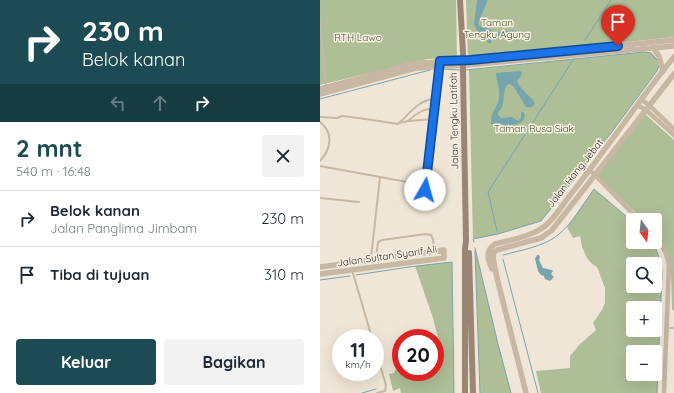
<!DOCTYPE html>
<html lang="id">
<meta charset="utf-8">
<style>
body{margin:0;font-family:Quicksand,sans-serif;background:#f2f2f3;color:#1f2937;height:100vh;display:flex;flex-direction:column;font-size:15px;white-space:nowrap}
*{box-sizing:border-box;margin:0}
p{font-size:13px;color:#747a83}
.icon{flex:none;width:22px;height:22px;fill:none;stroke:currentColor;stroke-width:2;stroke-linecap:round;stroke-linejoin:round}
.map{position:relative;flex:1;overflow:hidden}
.sheet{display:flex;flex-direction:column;background:#fff;width:320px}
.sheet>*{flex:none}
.banner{background:#1c4b53;color:#fff;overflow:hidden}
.needle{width:26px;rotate:165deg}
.tools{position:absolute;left:306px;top:213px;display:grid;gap:8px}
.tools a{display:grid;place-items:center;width:36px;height:36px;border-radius:4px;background:#fff;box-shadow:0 4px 16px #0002;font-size:20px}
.speed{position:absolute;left:12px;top:329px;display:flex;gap:8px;font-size:20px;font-weight:700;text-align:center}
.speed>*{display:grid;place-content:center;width:52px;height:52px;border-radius:50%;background:#fff;box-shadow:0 4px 16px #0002;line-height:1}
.speed small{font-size:10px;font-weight:400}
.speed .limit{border:6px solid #d22;background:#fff;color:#111}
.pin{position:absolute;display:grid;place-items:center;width:34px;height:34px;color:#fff;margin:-41px -17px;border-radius:50% 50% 50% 0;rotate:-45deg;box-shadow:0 0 4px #0007}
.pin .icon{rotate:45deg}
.me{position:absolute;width:44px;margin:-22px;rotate:7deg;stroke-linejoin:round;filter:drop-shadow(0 0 3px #0008)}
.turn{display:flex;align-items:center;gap:14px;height:84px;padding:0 16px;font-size:18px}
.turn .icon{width:52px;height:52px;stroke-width:2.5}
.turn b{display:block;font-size:28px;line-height:34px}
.lanes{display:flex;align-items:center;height:38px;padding:0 16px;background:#0003;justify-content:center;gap:20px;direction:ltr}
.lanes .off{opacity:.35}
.round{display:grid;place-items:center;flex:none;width:42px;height:42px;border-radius:4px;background:#f2f2f3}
.overview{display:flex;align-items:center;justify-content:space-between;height:68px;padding:0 16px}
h1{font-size:24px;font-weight:700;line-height:30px;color:#1c4b53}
.cta{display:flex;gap:8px;margin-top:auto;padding:8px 16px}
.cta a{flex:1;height:46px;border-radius:4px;background:#1c4b53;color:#fff;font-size:16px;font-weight:700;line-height:46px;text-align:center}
.cta a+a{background:#f2f2f3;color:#1f2937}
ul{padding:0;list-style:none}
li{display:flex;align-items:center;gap:12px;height:56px;padding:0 16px;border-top:1px solid #e0e1e3}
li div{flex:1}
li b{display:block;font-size:15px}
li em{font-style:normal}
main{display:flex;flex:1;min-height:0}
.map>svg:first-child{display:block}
.green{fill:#aebe97;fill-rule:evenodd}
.water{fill:#76a6ac}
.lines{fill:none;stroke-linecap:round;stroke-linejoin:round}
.stream{stroke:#76a6ac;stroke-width:1}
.service{stroke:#c7b7a3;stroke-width:2}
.minor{stroke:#c7b7a3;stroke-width:4.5}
.tertiary{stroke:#c7b7a3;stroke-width:5.5}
.secondary{stroke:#9b8675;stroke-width:6}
.secondary-bridge{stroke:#9b8675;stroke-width:6}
.route-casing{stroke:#114b97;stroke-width:10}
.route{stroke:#1a73e8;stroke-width:7}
.labels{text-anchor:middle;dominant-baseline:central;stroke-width:3;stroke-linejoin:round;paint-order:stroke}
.park-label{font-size:10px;fill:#3f5029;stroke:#f8f0e3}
.street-label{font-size:10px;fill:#332a25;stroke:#f8f0e3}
</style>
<main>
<section class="sheet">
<div class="banner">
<div class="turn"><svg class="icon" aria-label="right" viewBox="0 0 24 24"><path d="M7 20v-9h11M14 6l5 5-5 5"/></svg><div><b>230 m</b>Belok kanan</div></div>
<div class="lanes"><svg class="icon off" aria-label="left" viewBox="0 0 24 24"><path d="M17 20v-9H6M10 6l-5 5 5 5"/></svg><svg class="icon off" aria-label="ahead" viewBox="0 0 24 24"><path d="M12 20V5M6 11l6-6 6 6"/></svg><svg class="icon" aria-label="right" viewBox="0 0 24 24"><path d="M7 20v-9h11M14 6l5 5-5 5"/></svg></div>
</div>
<div class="overview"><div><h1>2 mnt</h1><p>540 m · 16:48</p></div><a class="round"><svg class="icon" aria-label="close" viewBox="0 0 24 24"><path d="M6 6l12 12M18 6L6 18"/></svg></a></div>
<ul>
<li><svg class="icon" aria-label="right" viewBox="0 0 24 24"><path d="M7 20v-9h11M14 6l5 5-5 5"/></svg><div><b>Belok kanan</b><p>Jalan Panglima Jimbam</p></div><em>230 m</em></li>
<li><svg class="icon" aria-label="arrive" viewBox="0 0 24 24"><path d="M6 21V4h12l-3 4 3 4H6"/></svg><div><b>Tiba di tujuan</b></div><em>310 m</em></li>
</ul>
<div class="cta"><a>Keluar</a><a>Bagikan</a></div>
</section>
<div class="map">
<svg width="354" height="393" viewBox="0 0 354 393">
<rect width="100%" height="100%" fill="#f0e6d7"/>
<g class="green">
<polygon points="0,0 136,0 137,58 107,59 0,85"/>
<polygon points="146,0 354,0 354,37 148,59"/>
<path d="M 324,52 C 334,52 339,59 339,68 L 291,133 L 221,221 L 178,234 L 153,239 L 149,70 Z"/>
<path d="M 325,114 L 354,140 L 354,310 L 352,310 C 351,279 354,257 335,233 L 335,220 L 323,220 L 277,175 Z"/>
<path d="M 274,189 L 313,222 L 313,242 L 333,242 L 341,262 L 342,273 L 337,393 L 221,393 L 216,371 L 250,368 L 250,356 L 259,345 L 276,330 L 273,323 L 282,310 L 285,303 L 285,288 L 277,267 L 272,264 L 267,258 L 262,247 L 260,236 L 253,238 L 247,227 ZM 313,264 L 335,264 L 335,286 L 313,286 ZM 313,308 L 335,308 L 335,330 L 313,330 ZM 313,352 L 335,352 L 335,374 L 313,374 Z"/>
<polygon points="155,248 178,344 191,393 160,393"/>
<polygon points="132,262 134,393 81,393 80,388 73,391 69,374 74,373 75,370 81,369 81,372 115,372 115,361 122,354 113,318 95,266"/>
</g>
<g class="water">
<polygon points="157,0 167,0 167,2 158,23 159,26 172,30 174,33 194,30 195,33 172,38 171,43 168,43 164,33 158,32 154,24"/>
<path d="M 200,71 L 202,72 L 201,76 L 197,81 C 200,90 211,95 215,104 L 212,107 L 206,107 L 194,87 L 190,84 L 188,84 C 181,91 187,106 178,112 L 178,115 L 181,118 L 192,117 L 198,121 L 201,118 L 201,112 L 203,112 L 205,115 C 203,130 182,123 171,124 C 170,110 179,108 179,96 C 180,88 176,80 176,73 Z"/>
<polygon points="217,255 219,255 220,257 219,260 223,268 232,270 233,271 231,274 234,277 230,281 225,279 224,276 221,275 218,271 215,259"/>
</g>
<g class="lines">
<g class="stream">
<polyline points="265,40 291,0"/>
<polyline points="123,69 140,70"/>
<polyline points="145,70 324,52 331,53 337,60"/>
<polyline points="0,99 110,70"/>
<polyline points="177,231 168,192 253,60"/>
<polyline points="154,242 153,239 178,234 221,221 291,133 337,71 339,65"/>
<polyline points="333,242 341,262 342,273 337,393"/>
<polyline points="155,248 178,344 191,393"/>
<polyline points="155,251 160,393"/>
<path d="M 183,255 C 201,250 223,247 238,235 C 253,223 263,204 274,189 L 313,222"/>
<polyline points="183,259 218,393"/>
<polyline points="36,275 89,267 132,262 134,393"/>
<polyline points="0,280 30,276"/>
<polyline points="349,328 354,328"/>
<polyline points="42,393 56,389"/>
</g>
<g class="service">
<polyline points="0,19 6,86"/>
<path d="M 0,117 L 17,118 L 22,116 L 39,118 L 78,124 C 93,111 95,102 116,98"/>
<polyline points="89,121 114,119"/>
<path d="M 0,122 C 14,133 11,149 0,161"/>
<polyline points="79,123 88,121 95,115 104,110 115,108"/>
<polyline points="0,166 60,177 51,258"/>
<polyline points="60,177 87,182"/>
<polyline points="105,190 120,69"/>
<polyline points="0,198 39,202"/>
<polyline points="56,258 58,242 62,240 106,234 111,235 113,239 114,250"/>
<polyline points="32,270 52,338"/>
<polyline points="55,349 66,385 65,391 57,393"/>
</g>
<g class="minor">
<polyline points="321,99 330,106 354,129"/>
<polyline points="317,105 326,110 354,135"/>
<polyline points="270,170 319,220"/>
<path d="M 335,237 C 343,245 347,254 349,265 L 344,393"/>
</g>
<g class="tertiary">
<polyline points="333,48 339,56 343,71"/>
<polyline points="0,89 96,63 151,61 354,40"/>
<polyline points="0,94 96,68 147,65 354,46"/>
<polyline points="0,267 124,250 124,258 0,274"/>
<path d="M 172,269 C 168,260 165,250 175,244 C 189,240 206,238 219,230 C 232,223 242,205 251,194 C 287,149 318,101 354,57"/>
<polyline points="206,393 177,278 173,258 174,252 177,250 221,238 232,230 354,74"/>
</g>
<g class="secondary">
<polyline points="140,0 143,53"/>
<polyline points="143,71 146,241 145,248 145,393"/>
<polyline points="149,253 153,393"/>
</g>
<polyline class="secondary-bridge" points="143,53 143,71"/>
</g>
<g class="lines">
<defs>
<polyline id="route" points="105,190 120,61 151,60 298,46"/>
</defs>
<use href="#route" class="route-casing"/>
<use href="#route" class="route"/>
</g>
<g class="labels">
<g class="park-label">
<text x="177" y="22">Taman<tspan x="177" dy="12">Tengku Agung</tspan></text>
<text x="38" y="37">RTH Lawo</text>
<text x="214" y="128">Taman Rusa Siak</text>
</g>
<g class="street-label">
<text transform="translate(134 121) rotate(-91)">Jalan Tengku Latifah</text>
<text transform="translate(255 173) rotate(-52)">Jalan Hang Jebat</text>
<text transform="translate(67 256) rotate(-8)">Jalan Sultan Syarif Ali</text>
</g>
</g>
</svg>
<div class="tools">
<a><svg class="needle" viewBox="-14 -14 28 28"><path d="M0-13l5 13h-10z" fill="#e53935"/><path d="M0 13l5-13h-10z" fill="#747a83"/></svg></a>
<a><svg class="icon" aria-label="search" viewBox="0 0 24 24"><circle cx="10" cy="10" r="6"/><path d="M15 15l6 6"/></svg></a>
<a>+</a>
<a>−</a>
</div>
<div class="speed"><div>11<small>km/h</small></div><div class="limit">20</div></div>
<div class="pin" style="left:298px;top:46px;background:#d93025"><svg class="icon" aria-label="arrive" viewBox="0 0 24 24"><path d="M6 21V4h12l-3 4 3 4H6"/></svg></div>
<svg class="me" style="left:105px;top:190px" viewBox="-20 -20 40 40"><circle r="19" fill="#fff"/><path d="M0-13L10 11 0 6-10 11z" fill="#1a73e8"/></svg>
</div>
</main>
